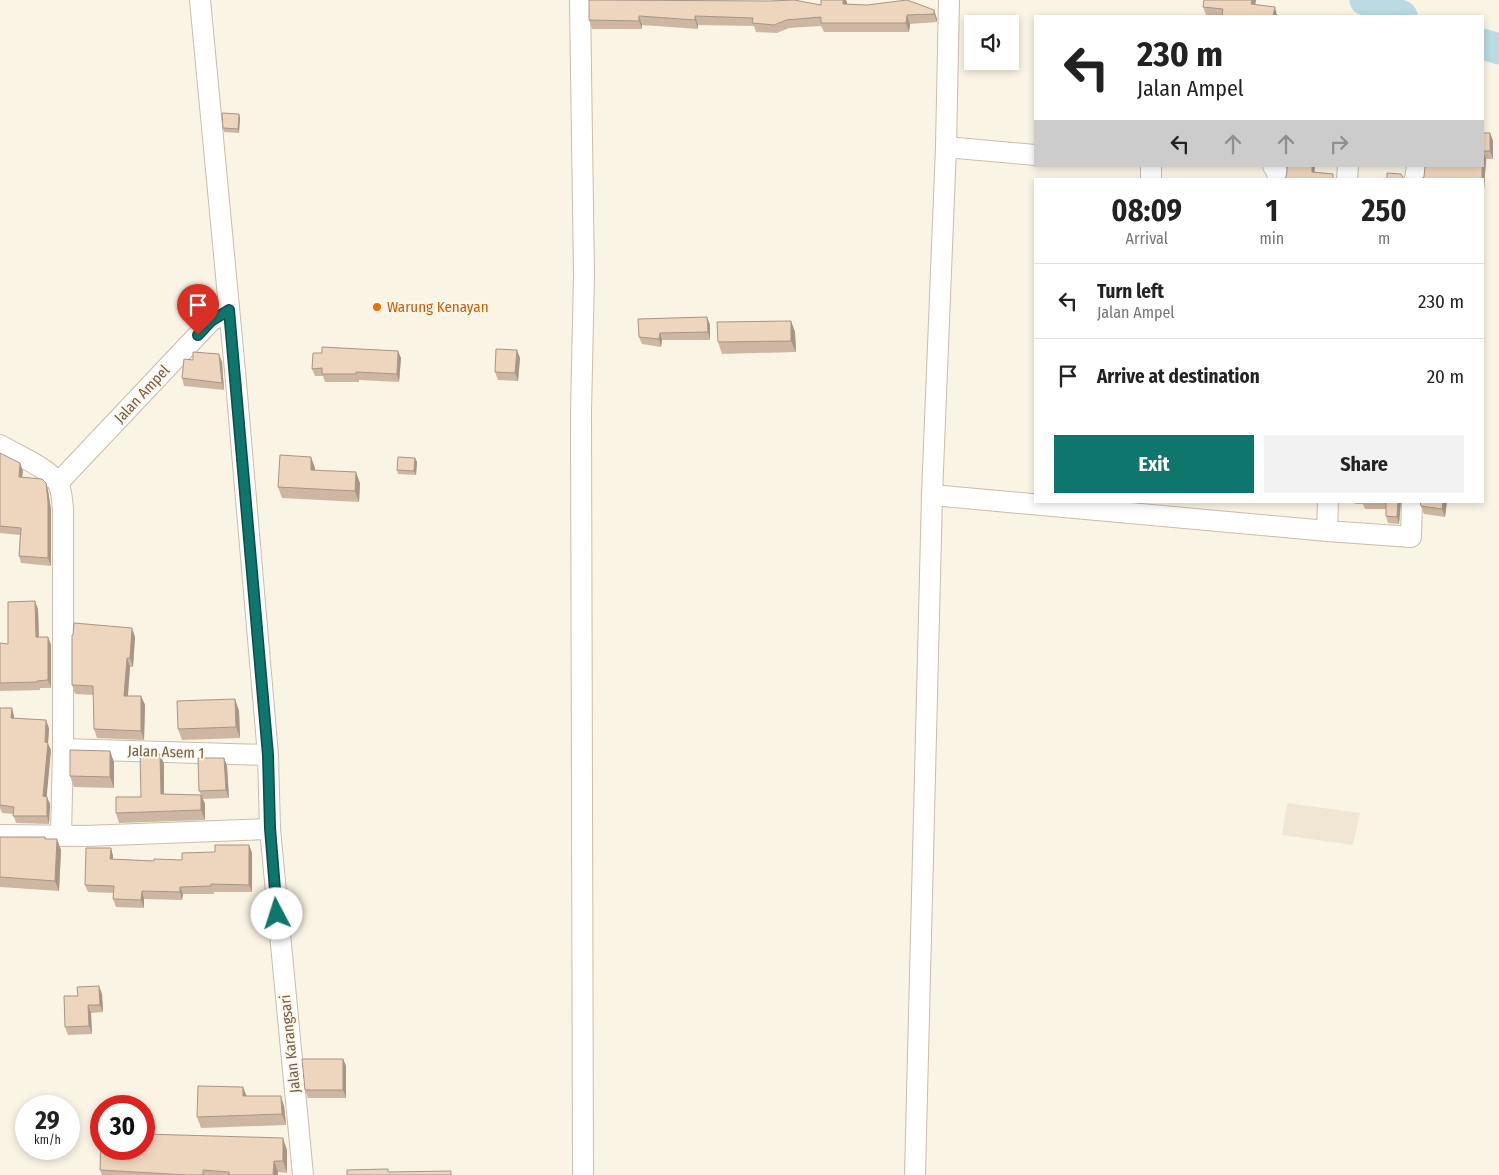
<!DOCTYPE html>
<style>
body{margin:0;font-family:"Fira Sans Condensed",sans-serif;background:#f2f2f2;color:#222;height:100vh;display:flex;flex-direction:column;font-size:19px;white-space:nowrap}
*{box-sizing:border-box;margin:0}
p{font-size:16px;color:#767676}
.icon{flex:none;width:28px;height:28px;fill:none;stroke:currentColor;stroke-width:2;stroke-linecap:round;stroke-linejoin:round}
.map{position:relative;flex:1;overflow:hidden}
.sheet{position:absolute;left:1034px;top:178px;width:450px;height:325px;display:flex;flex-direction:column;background:#fff;border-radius:0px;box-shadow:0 2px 8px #0003}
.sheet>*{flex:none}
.top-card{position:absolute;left:1034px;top:15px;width:450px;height:152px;border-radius:0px;box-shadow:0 2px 8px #0003;background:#fff;color:#222;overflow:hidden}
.fabs{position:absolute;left:964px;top:15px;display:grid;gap:10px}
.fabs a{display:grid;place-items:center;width:55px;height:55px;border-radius:0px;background:#fff;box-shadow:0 2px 8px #0003;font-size:25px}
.speed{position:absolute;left:15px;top:1095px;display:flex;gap:10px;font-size:25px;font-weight:700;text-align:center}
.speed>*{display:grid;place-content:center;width:65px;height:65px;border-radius:50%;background:#fff;box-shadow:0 2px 8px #0003;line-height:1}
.speed small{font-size:12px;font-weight:400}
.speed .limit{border:8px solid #d22;background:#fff;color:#111}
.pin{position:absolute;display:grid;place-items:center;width:42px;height:42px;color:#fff;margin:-51px -21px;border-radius:50% 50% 50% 0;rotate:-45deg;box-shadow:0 0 5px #0007}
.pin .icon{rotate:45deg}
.me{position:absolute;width:55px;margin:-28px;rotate:355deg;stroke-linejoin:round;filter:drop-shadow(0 0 4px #0008)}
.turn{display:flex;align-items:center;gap:18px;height:105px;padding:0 20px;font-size:22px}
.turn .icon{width:65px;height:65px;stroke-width:2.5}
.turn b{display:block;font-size:35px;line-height:42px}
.lanes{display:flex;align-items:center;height:48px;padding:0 20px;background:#0003;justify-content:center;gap:25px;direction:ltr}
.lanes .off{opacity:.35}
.eta{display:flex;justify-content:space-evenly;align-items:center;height:85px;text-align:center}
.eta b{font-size:30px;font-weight:700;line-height:35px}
.cta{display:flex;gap:10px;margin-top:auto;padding:10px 20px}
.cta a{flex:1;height:58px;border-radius:0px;background:#0f766e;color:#fff;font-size:20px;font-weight:700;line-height:58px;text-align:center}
.cta a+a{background:#f2f2f2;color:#222}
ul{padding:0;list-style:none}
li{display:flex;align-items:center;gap:15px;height:75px;padding:0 20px;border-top:1px solid #e0e0e0}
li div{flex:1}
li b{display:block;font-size:19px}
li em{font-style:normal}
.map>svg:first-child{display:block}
.residential{fill:#f1e6d4}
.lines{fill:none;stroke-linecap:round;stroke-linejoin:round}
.river{stroke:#bbdae2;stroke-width:31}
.street-casing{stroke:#cbbcac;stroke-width:22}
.street{stroke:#fff;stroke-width:20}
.wall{fill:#cdb7a3}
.shaded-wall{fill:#a79585}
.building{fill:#eed5be;stroke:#a79585}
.route-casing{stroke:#0a4d48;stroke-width:12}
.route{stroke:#0f766e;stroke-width:9}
.food-dot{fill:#e8710a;stroke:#fef7ea;stroke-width:2}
.labels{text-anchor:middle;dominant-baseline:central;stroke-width:4;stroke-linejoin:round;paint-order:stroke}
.food-label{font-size:15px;fill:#c56008;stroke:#fef7ea;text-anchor:start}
.street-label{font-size:15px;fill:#715c4c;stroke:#fef7ea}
</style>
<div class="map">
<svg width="1499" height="1175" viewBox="0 0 1499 1175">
<rect width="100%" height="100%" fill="#faf4e5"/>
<polygon class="residential" points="1287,803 1360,813 1353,845 1282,835"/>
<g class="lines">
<g class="river">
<polyline points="1365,0 1402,16"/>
<polyline points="1482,44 1499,49"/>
</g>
<defs>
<g id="street">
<polyline points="200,0 235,371 268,755 270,829 303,1175"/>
<polyline points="580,0 584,275 581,412 583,1175"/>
<polyline points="946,147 1035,155"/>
<polyline points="1273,166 1277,172 1278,179"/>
<polyline points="1151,179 1151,166"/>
<polyline points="1347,179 1348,166"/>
<polyline points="1415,179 1417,166"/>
<path d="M 0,445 C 16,455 50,468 59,485 C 62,493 62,501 63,509 L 63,749 L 61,836"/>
<polyline points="58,483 211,321 229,310"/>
<polyline points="932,495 1327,531 1328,501"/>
<polyline points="1327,531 1411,537 1412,501"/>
<polyline points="63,749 268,755"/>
<polyline points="0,835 85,836 270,829"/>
<polyline points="915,1175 932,495 946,147 949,0"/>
</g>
</defs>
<use href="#street" class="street-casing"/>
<use href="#street" class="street"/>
</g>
<g class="wall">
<polygon points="1204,0 1256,0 1255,5 1277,15 1277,16 1219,16 1206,15 1203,7"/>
<polygon points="847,2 847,4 934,10 937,19 937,22 910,24 909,32 824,32 821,26 789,28 777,33 756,32 754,26 698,25 698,29 642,25 642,29 592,29 589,20"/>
<polygon points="239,114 240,118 239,133 224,132 223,128"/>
<polygon points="1482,133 1490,133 1493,141 1493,159 1486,159 1483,205 1482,205"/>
<polygon points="707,317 710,325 710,340 662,340 661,347 642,344 639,337"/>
<polygon points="791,321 795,332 796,352 722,354 718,342"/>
<polygon points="401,358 399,382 359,380 359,382 325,382 323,376 315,376 312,369"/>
<polygon points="520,358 518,381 498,380 495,372"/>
<polygon points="222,362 224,390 184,386 182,378"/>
<polygon points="0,453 23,471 22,477 48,490 51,510 51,566 21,563 19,556 20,535 0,533"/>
<polygon points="311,457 315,470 360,483 359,502 282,498 278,487"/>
<polygon points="415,458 417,462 416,475 398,474 397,470"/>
<polygon points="1354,501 1401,501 1399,524 1388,523 1386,516 1386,509 1365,509 1363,504 1355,504"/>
<polygon points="1420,501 1447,501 1445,517 1424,514 1421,506"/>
<polygon points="38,609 39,637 48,637 51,645 51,688 40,688 40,690 0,691 0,643 8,644"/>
<polygon points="135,637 133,667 130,667 128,696 141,696 145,705 144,740 97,738 94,729 94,695 75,694 72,685"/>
<polygon points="235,699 239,711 240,738 182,740 178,729"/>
<polygon points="0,708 12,708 14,718 49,728 48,744 51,750 46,797 50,804 49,824 16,823 13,814 2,813 0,808"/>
<polygon points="160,754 164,764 164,794 201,795 199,791 224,758 227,766 229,798 203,799 205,804 205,820 119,823 116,813 141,797"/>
<polygon points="114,762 114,788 74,787 70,776"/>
<polygon points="0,837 45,837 46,839 61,850 59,891 0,887"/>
<polygon points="249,845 252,853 252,892 214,892 214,894 183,894 182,900 144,899 144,908 116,907 113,899 113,893 88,892 85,885 111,848 113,856 113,859 154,861 182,860"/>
<polygon points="99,986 102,994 103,1012 91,1013 92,1034 68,1035 65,1027 78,996"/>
<polygon points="343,1059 346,1066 346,1098 308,1098 305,1090"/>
<polygon points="246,1096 284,1106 286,1125 201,1128 197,1117"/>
<polygon points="287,1150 287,1173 278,1172 278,1175 102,1175 100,1170"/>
</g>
<g class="shaded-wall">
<polygon points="843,0 846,0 847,2 846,13 843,4"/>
<polygon points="1252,0 1256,0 1254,12 1251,4"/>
<polygon points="1275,7 1277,15 1277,16 1273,16"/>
<polygon points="934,10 937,19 937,22 934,14"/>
<polygon points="907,15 910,24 909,32 906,23"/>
<polygon points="639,16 642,25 642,29 639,21"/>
<polygon points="695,16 698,25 698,29 695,20"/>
<polygon points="239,114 240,118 239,133 238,129"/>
<polygon points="1490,133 1493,141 1493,159 1490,151"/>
<polygon points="1483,151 1486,159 1483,205 1482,203 1482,179"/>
<polygon points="1312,166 1315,166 1314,179 1312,172"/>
<polygon points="707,317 710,325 710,340 708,332"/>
<polygon points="791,321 795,332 796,352 791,341"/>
<polygon points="660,333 662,340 661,347 659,339"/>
<polygon points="517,350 520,358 518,381 515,373"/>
<polygon points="398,351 401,358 399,382 397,374"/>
<polygon points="219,354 222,362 224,390 222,383"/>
<polygon points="311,457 315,468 315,481 311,470"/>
<polygon points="415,458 417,462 416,475 414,471"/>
<polygon points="20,463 23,471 21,484 19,477"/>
<polygon points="356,472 360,483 359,502 355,491"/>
<polygon points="46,483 48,490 51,510 51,566 48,558"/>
<polygon points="1398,501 1401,501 1399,524 1397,517"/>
<polygon points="1443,501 1447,501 1445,517 1442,509"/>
<polygon points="35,601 38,609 39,645 36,637"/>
<polygon points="132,628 135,637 133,667 130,658"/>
<polygon points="48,637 51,645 51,688 48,680"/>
<polygon points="127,658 130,667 127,705 124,696"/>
<polygon points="141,696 145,705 144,740 141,731"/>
<polygon points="235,699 239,711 240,738 236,727"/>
<polygon points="12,708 14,716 14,725 11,718"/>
<polygon points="46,720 49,728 48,744 51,750 46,804 43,796"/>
<polygon points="110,751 114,762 114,788 110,777"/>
<polygon points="160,754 164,764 164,803 161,794"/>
<polygon points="224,758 227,766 229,798 226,790"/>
<polygon points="201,795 205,804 205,820 201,810"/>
<polygon points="47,797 50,804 49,824 47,816"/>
<polygon points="57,839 61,850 59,891 55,881"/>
<polygon points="249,845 252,853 252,892 249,885"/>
<polygon points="111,848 113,856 113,867 110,859"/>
<polygon points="180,887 183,894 182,900 180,892"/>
<polygon points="142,891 144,899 144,908 141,900"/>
<polygon points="99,986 102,994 103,1012 100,1005"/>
<polygon points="88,1005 91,1013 92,1034 89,1026"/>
<polygon points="343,1059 346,1066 346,1098 343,1090"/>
<polygon points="243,1087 247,1097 243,1096"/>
<polygon points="281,1096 284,1106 286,1125 282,1114"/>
<polygon points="283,1138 287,1150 287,1173 283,1161"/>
<polygon points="274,1161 278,1172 278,1175 273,1175"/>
</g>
<g class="building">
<polygon points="589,0 769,1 794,0 821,5 821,0 843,0 843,4 867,5 907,0 934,10 934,14 907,15 906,23 821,23 821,17 786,20 774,25 752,23 753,18 695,16 695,20 639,16 639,21 589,20"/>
<polygon points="1204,0 1252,0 1251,4 1275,7 1273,16 1222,16 1223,9 1203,7"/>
<polygon points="222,113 239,114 238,129 223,128"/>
<polygon points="1482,133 1490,133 1490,151 1483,151 1482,164"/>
<polygon points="1287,166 1312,166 1312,172 1333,174 1333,179 1284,179 1286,177 1287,171"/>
<polygon points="1425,166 1482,166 1482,179 1421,179 1424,177"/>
<polygon points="1387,173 1401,174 1404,179 1387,179"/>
<polygon points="707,317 708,332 660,333 659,339 639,337 638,319"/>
<polygon points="791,321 791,341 718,342 717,322"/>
<polygon points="322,347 398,351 397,374 356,372 356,374 322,374 322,368 312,369 313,353 322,353"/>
<polygon points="496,349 517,350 515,373 495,372"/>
<polygon points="193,352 219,354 222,383 182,378 184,359 193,360"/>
<polygon points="0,453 20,463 19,477 42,479 46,483 48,502 48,558 19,556 21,528 0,526"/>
<polygon points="280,455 311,457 311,470 356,472 355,491 278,487"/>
<polygon points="398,457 415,458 414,471 397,470"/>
<polygon points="1362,501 1398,501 1397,517 1386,516 1386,501"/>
<polygon points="1420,501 1443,501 1442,509 1421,506"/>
<polygon points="35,601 36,637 48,637 48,680 37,681 37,682 0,683 0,643 8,644 8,602"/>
<polygon points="74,623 132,628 130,658 127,658 124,696 141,696 141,731 94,729 93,686 72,685 72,635 73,635"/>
<polygon points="235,699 236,727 178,729 177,701"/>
<polygon points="0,708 12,708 11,718 46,720 45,742 48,743 43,796 47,797 47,816 13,816 14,807 0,805"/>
<polygon points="70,750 110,751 110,777 70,776"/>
<polygon points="140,754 160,754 161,794 201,795 201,810 116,813 116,797 141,797"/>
<polygon points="198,758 224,758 226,790 199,791"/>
<polygon points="0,837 45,837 45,839 57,839 55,881 0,877"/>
<polygon points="215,845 249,845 249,885 211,884 211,886 180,887 180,892 142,891 141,900 113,899 114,886 85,885 86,848 111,848 110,859 154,861 154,859 182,860 182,853 215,852"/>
<polygon points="99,986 100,1005 88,1005 89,1026 65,1027 64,996 78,996 77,987"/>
<polygon points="302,1059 343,1059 343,1090 305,1090"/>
<polygon points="198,1086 243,1087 243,1096 281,1096 282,1114 197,1117"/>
<polygon points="144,1134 283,1138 283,1161 274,1161 273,1175 229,1175 229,1172 203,1170 203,1175 187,1175 100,1170 101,1135 101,1149 144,1149"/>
<polygon points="388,1169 388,1172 451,1171 451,1175 347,1175 347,1170"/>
</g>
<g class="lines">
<defs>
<polyline id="route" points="198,335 211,321 229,310 268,755 270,828 277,914"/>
</defs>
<use href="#route" class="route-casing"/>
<use href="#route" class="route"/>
</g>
<circle class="food-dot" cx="377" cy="307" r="5"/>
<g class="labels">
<g class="food-label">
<text x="387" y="307">Warung Kenayan</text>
</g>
<g class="street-label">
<text transform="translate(142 394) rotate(-47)">Jalan Ampel</text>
<text transform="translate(166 752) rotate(2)">Jalan Asem 1</text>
<text transform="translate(290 1044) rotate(-96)">Jalan Karangsari</text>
</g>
</g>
</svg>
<div class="fabs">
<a><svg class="icon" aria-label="sound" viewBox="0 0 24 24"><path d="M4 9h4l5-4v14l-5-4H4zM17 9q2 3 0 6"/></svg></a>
</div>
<div class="speed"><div>29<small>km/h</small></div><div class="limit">30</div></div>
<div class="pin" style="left:198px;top:335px;background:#d93025"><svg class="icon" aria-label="arrive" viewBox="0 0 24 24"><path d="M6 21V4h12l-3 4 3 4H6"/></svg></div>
<svg class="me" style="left:277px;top:914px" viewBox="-20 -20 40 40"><circle r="19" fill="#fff"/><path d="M0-13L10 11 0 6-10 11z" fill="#0f766e"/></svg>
<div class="top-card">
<div class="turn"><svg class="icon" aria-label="left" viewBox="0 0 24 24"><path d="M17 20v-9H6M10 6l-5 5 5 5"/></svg><div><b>230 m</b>Jalan Ampel</div></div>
<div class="lanes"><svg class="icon" aria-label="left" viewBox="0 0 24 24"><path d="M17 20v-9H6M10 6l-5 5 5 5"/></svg><svg class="icon off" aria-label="ahead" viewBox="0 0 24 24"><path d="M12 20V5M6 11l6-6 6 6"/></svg><svg class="icon off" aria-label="ahead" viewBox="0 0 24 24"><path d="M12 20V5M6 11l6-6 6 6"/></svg><svg class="icon off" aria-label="right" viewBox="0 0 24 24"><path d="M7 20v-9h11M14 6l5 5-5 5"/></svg></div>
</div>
<section class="sheet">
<div class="eta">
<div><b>08:09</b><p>Arrival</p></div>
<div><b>1</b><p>min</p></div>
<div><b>250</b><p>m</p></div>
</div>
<ul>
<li><svg class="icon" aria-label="left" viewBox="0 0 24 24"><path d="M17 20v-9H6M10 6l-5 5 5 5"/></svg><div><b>Turn left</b><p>Jalan Ampel</p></div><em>230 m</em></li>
<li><svg class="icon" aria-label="arrive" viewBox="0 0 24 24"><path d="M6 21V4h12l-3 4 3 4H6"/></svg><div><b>Arrive at destination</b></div><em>20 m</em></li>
</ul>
<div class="cta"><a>Exit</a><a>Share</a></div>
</section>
</div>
